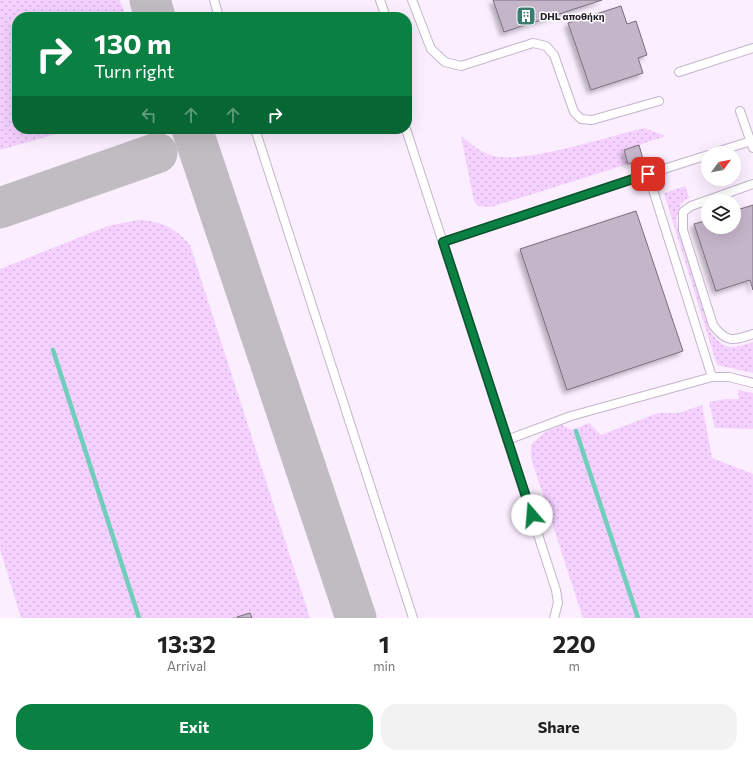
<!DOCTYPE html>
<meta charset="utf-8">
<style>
body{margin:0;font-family:Commissioner,sans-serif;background:#f2f2f2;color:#222;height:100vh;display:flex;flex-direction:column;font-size:15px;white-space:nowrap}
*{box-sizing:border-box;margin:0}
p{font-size:13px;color:#767676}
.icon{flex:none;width:22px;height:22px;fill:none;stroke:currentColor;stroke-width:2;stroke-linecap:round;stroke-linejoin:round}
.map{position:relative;height:618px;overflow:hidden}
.drawer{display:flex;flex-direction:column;background:#fff;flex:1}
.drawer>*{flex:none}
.hud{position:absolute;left:12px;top:12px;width:400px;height:122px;border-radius:16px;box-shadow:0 4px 16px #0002;background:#0b8043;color:#fff;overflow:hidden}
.needle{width:26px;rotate:58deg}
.fabs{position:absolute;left:701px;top:146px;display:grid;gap:8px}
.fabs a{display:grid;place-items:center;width:40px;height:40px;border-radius:50%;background:#fff;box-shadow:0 4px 16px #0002;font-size:20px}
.pin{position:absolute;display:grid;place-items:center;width:34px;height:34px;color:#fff;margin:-17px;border-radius:8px;box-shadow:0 2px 6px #0006}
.me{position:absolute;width:44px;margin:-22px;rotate:342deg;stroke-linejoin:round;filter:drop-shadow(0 0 3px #0008)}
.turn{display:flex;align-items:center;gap:14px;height:84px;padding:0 16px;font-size:18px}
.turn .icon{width:52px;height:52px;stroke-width:2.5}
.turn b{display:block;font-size:28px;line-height:34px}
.lanes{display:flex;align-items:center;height:38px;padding:0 16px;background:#0003;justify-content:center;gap:20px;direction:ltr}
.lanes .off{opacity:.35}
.eta{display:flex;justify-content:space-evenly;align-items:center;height:68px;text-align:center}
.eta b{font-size:24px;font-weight:700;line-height:28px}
.button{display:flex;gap:8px;margin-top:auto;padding:8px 16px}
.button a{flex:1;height:46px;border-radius:16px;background:#0b8043;color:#fff;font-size:16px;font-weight:700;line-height:46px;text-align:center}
.button a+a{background:#f2f2f2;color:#222}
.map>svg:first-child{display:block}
.built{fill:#fbeeff;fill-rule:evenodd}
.grass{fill:url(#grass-dots)}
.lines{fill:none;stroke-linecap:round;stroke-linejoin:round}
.stream{stroke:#71cebc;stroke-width:4.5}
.taxiway{stroke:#c0bcc2;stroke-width:41}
.building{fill:#c5b5c9;stroke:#7b6c7f;filter:url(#shadow)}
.service-casing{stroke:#c5b5ca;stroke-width:10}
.service{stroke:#fff;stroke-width:8}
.route-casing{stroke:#07532c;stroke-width:10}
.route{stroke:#0b8043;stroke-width:7}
.labels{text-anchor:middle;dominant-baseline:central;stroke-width:3;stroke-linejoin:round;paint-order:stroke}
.poi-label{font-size:10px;font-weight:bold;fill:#262028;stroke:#fff;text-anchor:start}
</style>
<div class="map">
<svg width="753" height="618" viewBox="0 0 753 618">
<defs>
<pattern id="grass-dots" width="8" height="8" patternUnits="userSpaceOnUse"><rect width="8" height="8" fill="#f4d1fe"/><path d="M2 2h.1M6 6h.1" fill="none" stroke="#d1b3da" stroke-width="1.8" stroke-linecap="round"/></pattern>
<filter id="shadow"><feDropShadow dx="-3.5" dy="3.5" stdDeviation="2" flood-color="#0004"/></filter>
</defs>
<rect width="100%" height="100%" fill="#fcf9fd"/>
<path class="built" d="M 0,0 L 753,0 L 753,618 L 0,618 ZM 17,17 L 407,17 L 407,129 L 17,129 ZM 708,153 L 734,153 L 734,179 L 708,179 ZM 708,201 L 734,201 L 734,227 L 708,227 Z"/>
<g class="grass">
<polygon points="0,0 120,0 126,17 17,17 17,129 74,129 0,150"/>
<path d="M 644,128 L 666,136 L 624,150 L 628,164 L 491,207 L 478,206 L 474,201 L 461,136 C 471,144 481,153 494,156 C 524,164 611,136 644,128 Z"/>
<path d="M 685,186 L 689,197 L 681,203 L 676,220 L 711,333 C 726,351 731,349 753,342 L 753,373 L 717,365 L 664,193 Z"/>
<path d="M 139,220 C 161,221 175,228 190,245 L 310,618 L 21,618 L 0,549 L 0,269 L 108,226 Z"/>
<polygon points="738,390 753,393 753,429 715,428 709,402 726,399 739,399"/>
<polygon points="702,405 712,458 753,474 753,618 583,618 531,458 531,445 545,432 562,425 572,430 589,423 601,435 658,413 679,413"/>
</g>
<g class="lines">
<g class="stream">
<polyline points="53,350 139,618"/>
<polyline points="576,431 638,618"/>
</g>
<g class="taxiway">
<polyline points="150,0 155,17"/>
<polyline points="192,129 356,618"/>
<polyline points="0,208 157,153"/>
</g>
</g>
<g class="building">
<polygon points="493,0 602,0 504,32"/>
<polygon points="621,6 627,24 636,21 647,55 638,58 643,73 591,90 568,23"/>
<polygon points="639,145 643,159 628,164 624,150"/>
<polygon points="753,205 753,290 750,280 716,291 694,224 708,220 708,227 734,227 734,211"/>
<polygon points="636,211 683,351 567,390 520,249"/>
<polygon points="250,613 252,618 237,618 237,617"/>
</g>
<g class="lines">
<defs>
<g id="service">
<polyline points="214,0 219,17"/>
<polyline points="380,0 386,17"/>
<polyline points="412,0 431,49 445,62 461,66 533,43 546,46 554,55 574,112 581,119 592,120 659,101"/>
<polyline points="679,72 753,48"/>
<polyline points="740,111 753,148"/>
<polyline points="255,129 413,618"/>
<polyline points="406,129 556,590 558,603 554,618"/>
<polyline points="713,153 751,141"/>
<polyline points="648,174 708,155"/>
<path d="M 753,184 L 691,206 L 683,212 L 683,230 L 713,325 C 726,343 733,341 753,334"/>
<polyline points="443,242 648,174 712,377"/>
<polyline points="507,440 571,416 712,377 729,377 753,383"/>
</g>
</defs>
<use href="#service" class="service-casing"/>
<use href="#service" class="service"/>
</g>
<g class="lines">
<defs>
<polyline id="route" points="532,515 443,242 648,174"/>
</defs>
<use href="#route" class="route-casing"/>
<use href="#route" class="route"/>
</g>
<defs>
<symbol id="building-square" viewBox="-11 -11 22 22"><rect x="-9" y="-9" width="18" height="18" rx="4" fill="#397d70" stroke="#fff"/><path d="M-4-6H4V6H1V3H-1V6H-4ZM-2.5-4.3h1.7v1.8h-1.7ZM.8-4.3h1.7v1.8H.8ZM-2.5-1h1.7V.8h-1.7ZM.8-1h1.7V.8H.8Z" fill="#fff"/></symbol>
</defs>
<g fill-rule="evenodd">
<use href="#building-square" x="515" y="5" width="22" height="22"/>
</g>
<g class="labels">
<g class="poi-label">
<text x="540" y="16">DHL αποθήκη</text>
</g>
</g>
</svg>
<div class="fabs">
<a><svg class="needle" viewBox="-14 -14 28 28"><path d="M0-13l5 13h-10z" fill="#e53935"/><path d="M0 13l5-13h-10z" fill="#767676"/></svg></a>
<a><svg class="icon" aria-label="layers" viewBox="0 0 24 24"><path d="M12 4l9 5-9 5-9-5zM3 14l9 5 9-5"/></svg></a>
</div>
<div class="pin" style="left:648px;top:174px;background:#d93025"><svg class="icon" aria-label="arrive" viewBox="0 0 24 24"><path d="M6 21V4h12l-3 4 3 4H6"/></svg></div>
<svg class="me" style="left:532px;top:515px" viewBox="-20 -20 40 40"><circle r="19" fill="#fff"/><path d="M0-13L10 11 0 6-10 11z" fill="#0b8043"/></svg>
<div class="hud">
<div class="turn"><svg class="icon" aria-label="right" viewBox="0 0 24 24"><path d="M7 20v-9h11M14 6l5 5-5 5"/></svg><div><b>130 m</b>Turn right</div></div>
<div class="lanes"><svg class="icon off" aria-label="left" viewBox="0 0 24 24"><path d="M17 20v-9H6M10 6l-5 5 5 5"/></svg><svg class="icon off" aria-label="ahead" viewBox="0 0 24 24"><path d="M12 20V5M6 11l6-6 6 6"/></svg><svg class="icon off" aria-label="ahead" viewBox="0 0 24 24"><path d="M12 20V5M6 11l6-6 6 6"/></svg><svg class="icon" aria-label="right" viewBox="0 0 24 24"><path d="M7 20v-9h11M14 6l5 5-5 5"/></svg></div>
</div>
</div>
<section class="drawer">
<div class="eta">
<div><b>13:32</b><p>Arrival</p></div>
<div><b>1</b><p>min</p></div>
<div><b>220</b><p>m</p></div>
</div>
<div class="button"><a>Exit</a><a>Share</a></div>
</section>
